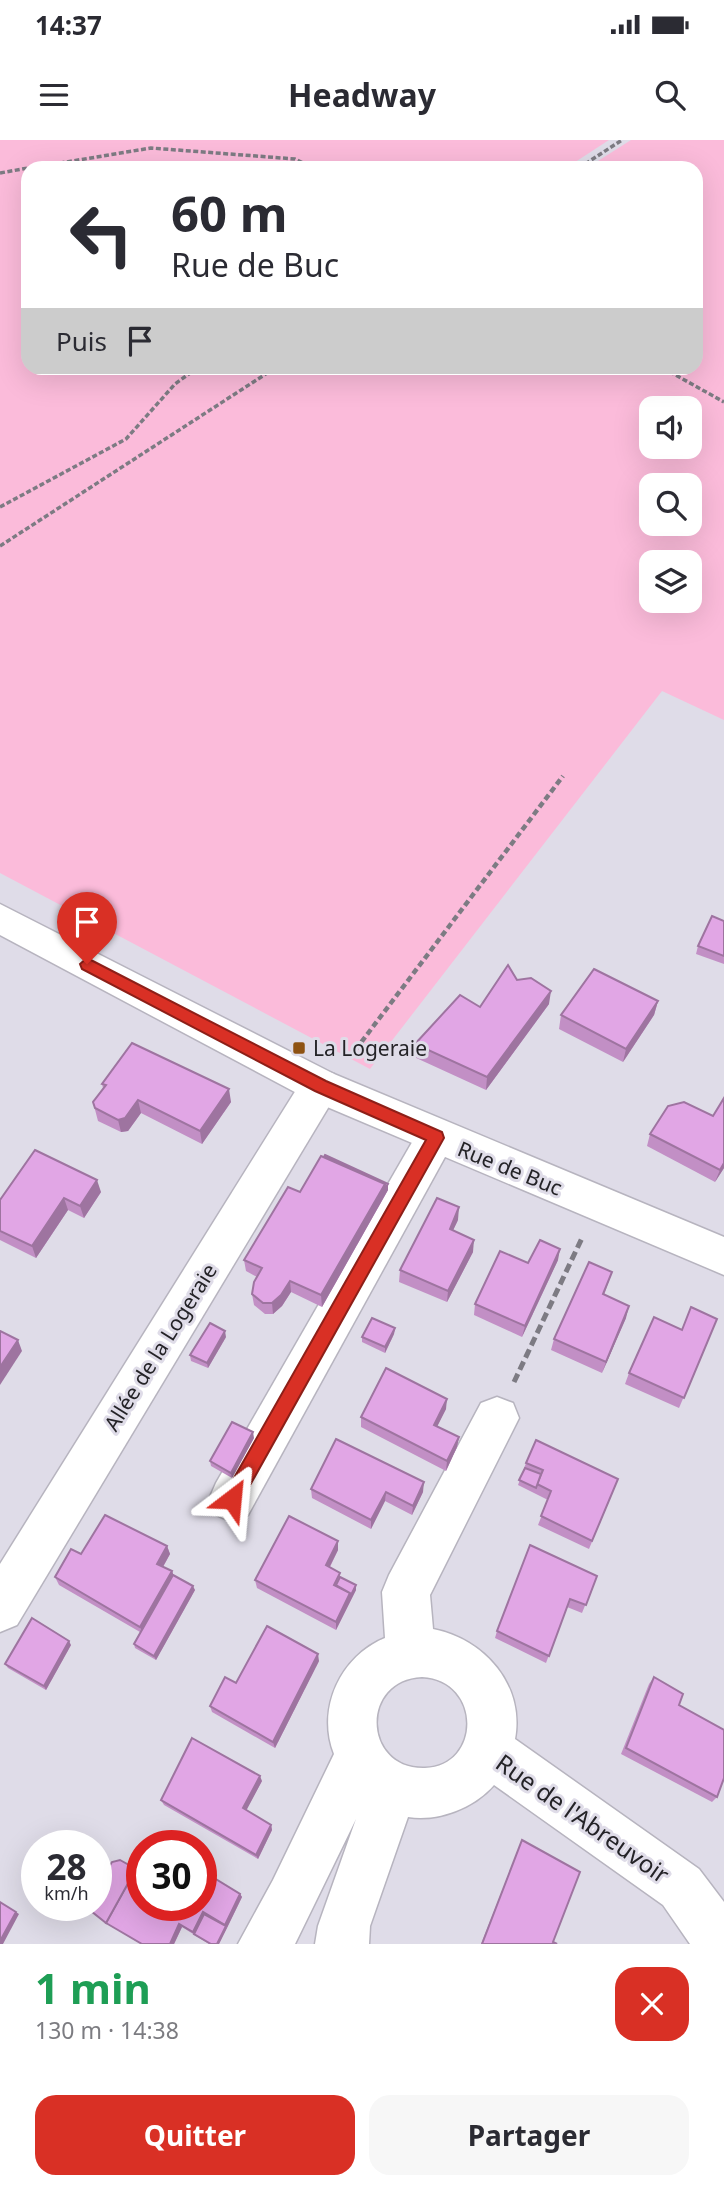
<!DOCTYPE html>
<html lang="fr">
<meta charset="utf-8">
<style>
body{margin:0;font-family:"Noto Sans",sans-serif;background:#f7f7f7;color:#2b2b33;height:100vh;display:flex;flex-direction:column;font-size:26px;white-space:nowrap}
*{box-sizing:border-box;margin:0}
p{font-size:23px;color:#7c7c81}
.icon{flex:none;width:38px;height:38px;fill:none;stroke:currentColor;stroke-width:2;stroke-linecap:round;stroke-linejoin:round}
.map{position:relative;height:1804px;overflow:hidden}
.side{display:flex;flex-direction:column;background:#fff;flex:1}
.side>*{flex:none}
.top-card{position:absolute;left:21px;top:21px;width:682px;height:214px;border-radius:21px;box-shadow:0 7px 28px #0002;background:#fff;color:#2b2b33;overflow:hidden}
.fabs{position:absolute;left:639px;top:256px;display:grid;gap:14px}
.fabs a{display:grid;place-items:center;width:63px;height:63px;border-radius:14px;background:#fff;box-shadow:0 7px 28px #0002;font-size:35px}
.speed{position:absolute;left:21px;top:1690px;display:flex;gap:14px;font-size:35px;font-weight:700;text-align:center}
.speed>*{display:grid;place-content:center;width:91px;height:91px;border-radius:50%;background:#fff;box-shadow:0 7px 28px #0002;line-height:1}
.speed small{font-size:18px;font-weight:400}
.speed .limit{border:10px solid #d22;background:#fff;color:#111}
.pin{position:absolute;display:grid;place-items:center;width:60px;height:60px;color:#fff;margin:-72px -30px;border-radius:50% 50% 50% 0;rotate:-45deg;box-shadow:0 0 7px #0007}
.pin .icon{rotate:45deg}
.me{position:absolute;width:77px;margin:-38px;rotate:29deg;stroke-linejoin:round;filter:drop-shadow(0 0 5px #0008)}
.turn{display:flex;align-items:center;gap:24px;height:147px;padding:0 35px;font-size:32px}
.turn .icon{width:91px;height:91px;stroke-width:2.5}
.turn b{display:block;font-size:49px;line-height:60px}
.then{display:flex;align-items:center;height:66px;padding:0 35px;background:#0003;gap:14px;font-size:26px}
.round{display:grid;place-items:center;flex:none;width:74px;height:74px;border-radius:21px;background:#f7f7f7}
.head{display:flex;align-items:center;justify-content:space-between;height:119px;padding:0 35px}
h1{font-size:42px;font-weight:700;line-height:52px;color:#1e9e55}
.primary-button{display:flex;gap:14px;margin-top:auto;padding:14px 35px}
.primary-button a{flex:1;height:80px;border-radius:21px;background:#d93025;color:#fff;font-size:28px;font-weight:700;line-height:80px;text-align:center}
.primary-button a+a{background:#f7f7f7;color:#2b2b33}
.status{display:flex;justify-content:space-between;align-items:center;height:49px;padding:0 35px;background:#fff;direction:ltr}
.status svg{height:19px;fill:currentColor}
header{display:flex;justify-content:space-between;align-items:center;height:91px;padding:0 35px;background:#fff;font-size:32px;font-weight:700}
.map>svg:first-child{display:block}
.green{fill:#fbbbda;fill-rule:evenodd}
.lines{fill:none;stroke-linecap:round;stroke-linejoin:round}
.street-casing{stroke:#b7b4bf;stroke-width:3}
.secondary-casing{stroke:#b7b4bf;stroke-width:3}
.path-far2{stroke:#7d7b83;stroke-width:3.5;stroke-dasharray:5 2.5;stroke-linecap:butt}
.path-far1{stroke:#7d7b83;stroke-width:4.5;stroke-dasharray:6 3.5;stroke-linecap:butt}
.path{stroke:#7d7b83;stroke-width:5;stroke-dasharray:9 4.5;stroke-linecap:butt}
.street{fill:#fff;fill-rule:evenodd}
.secondary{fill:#fff;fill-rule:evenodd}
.wall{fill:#c28fc5}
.shaded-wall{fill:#9e74a0}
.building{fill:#e1a6e5;stroke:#9e74a0;stroke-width:2}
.route{fill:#d93025;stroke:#8d1f18;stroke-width:2}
.poi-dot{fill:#8e5212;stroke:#dfdce8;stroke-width:2.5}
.labels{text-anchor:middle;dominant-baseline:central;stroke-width:6;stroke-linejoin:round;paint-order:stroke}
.poi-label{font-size:21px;fill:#242327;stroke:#dfdce8;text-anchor:start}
.street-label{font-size:21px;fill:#242327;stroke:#dfdce8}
.near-street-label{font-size:24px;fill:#242327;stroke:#dfdce8}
</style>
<div class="status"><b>14:37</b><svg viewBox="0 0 49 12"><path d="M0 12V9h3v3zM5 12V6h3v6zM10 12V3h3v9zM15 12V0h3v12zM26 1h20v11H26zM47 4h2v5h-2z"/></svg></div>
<header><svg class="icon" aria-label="menu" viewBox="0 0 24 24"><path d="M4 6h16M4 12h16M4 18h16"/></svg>Headway<svg class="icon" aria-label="search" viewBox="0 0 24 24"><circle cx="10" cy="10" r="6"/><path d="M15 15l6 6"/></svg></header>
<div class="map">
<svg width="724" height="1804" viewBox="0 0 724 1804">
<rect width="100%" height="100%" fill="#dfdce8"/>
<path class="green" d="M 0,0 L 609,0 L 566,28 L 28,28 L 28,228 L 696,228 L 696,28 L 587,28 L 631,0 L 724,0 L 724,580 L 662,551 L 370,929 L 0,733 ZM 651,268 L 690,268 L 690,306 L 651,306 ZM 651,345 L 690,345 L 690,383 L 651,383 ZM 651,422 L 690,422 L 690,460 L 651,460 Z"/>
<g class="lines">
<defs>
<g id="street">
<polygon points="320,929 334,934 340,946 334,958 17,1485 0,1492 0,1424 306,934"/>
<polygon points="436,980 450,985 456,997 248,1375 232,1382 216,1375 209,1359 216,1343 422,985"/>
<path d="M 497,1257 L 513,1263 L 519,1278 L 430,1455 L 433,1489 C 484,1499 525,1545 515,1599 L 699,1729 L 724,1762 L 724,1804 L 690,1804 L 663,1765 L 494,1645 C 474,1668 438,1682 408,1677 L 370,1786 L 369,1804 L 315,1804 L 318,1786 L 356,1679 L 295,1804 L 238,1804 L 273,1740 L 334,1614 C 316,1568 341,1516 385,1498 L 382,1452 L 389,1435 L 481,1263 ZM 422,1537 C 482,1540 482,1626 425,1628 C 363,1630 359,1540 422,1537 Z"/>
</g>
<polygon id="secondary" points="0,764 334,934 724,1097 724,1135 306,958 0,795"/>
</defs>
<use href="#street" class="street-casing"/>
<use href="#secondary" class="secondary-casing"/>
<g class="path-far2">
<polyline points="30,28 151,8 295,19 313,28"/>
<polyline points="579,28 622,0"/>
<polyline points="0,33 28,28"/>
<polyline points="663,228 724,262"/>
<polyline points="0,367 126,299 175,244 197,228"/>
<polyline points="0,406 275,228"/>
</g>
<polyline class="path-far1" points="350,917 563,636"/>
<polyline class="path" points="514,1242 582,1098"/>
<use href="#street" class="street"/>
<use href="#secondary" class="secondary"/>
</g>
<g class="wall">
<polygon points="724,781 724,824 696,814 698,806"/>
<polygon points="517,840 549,864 486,950 414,917 415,904 480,867"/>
<polygon points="658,861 654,875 623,922 559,889 561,875"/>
<polygon points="102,944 231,962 202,1004 141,973 128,991 121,992 98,981 93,962 103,948"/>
<polygon points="650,994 724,1028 715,1042 647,1006"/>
<polygon points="388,1044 388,1050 322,1167 291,1152 282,1166 273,1174 265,1174 254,1165 252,1154 257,1137 246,1131 244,1120 300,1052"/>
<polygon points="101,1052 84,1078 68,1070 36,1118 0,1100 0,1060"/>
<polygon points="458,1080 453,1090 473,1112 447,1162 399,1142 400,1130"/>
<polygon points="558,1120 522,1197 474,1175 475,1164 528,1123"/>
<polygon points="612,1132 604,1155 626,1178 602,1233 551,1210 554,1199"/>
<polygon points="717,1179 679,1268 625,1244 629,1233 682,1190"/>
<polygon points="395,1188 394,1194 385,1213 362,1202 362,1197"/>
<polygon points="226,1197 208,1228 191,1221 190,1215"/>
<polygon points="446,1269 437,1286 459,1297 457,1307 446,1331 361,1287 361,1277"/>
<polygon points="254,1298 232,1338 211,1326 210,1321"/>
<polygon points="526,1323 618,1339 589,1409 538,1385 548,1360 518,1345"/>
<polygon points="311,1349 423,1352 412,1375 385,1361 371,1389 312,1358"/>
<polygon points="338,1401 338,1410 330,1427 340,1433 340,1437 356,1445 356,1450 336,1490 257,1448 255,1440"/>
<polygon points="167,1406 170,1414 163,1427 172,1431 173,1435 195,1450 156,1520 135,1508 134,1504 140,1492 59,1445 55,1437 81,1414"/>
<polygon points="597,1436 582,1473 567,1467 546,1523 495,1498 497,1491"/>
<polygon points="71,1505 46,1550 8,1528 5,1524"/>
<polygon points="319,1521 275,1608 212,1572 210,1566 236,1543"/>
<polygon points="654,1537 717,1657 712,1662 621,1614 649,1544"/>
<polygon points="262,1641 246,1670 271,1685 272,1690 258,1719 164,1665 161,1660"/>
<polygon points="522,1700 553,1802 557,1804 481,1804"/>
<polygon points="136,1729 240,1754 242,1757 219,1804 209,1804 182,1787 174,1804 141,1804 111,1786 91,1771"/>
</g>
<g class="shaded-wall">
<polygon points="551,851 549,864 486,950 487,937"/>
<polygon points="658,861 654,875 623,922 626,909"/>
<polygon points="229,949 231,962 202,1004 200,991"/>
<polygon points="138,960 141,973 128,991 121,992 118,980"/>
<polygon points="724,1023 724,1028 715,1042 720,1030"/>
<polygon points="97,1040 101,1052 84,1078 80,1066"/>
<polygon points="385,1044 388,1044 388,1050 322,1167 321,1155"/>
<polygon points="64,1058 68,1070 36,1118 32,1106"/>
<polygon points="459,1067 458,1080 448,1101 450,1089"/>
<polygon points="474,1100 473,1112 447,1162 448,1151"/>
<polygon points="560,1109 558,1120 522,1197 525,1186"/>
<polygon points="290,1141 291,1152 282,1166 273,1174 272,1163"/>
<polygon points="629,1166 626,1178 602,1233 606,1222"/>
<polygon points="395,1188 394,1194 385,1213 385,1207"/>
<polygon points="225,1191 226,1197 208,1228 207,1223"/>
<polygon points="18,1200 22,1211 0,1245 0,1227"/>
<polygon points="447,1259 446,1269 433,1295 434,1285"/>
<polygon points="253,1292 254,1298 232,1338 231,1333"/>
<polygon points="459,1297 457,1307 446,1331 447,1321"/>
<polygon points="424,1342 423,1352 412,1375 413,1366"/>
<polygon points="386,1352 385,1361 371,1389 371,1380"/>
<polygon points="338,1401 338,1410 326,1434 326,1425"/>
<polygon points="167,1406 170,1414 160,1432 157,1424"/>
<polygon points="172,1431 175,1439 144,1494 140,1487"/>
<polygon points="356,1445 356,1450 336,1490 336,1482 350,1453"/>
<polygon points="193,1446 195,1450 156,1520 154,1516"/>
<polygon points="69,1501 71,1505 46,1550 44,1546"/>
<polygon points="318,1514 319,1521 275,1608 273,1602"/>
<polygon points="260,1636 262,1641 245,1673 243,1668"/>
<polygon points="271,1685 272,1690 258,1719 256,1715"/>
<polygon points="240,1754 242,1757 227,1788 225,1785"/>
<polygon points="0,1762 19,1774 3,1804 0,1804"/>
<polygon points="203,1772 206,1776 196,1795 193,1792"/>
<polygon points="179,1784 182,1787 174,1804 170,1804"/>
<polygon points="226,1786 227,1788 219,1804 217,1804"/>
</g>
<g class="building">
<polygon points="712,776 724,781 724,816 698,806"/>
<polygon points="508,825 517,840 531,838 551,851 487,937 415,904 460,855 480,867"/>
<polygon points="594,829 658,861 626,909 561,875"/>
<polygon points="132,903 229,949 200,991 138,960 125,978 118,980 95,968 93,962 106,945 102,944"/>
<polygon points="724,958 724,1023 720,1030 650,994 668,966 684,962 713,976"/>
<polygon points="35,1010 97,1040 80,1066 64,1058 32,1106 0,1091 0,1060"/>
<polygon points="325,1015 388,1044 384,1050 385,1044 324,1017"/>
<polygon points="321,1016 385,1044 321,1155 290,1141 281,1155 272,1163 263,1163 252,1154 254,1142 262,1128 244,1120 288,1047 300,1052"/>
<polygon points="437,1058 459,1067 450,1089 474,1100 448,1151 400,1130"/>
<polygon points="540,1100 560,1109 525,1186 475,1164 500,1111 528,1123"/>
<polygon points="589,1122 612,1132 603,1154 629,1166 606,1222 554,1199"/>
<polygon points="691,1167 717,1179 684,1258 629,1233 654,1177 682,1190"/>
<polygon points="372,1178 395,1188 385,1207 362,1197"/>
<polygon points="210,1183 225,1191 207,1223 190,1215"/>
<polygon points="0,1191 18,1200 0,1227"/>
<polygon points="386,1228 447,1259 434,1285 459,1297 447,1321 361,1277"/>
<polygon points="232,1282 253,1292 231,1333 210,1321"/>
<polygon points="336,1299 424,1342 413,1366 386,1352 371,1380 311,1349"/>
<polygon points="536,1300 618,1339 592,1401 541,1376 551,1351 537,1344 543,1330 526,1323"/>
<polygon points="525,1328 541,1334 536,1348 519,1340"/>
<polygon points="105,1375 167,1406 157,1424 172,1431 140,1487 55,1437 71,1409 81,1414"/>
<polygon points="289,1376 338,1401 326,1425 340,1433 334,1445 350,1453 336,1482 255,1440"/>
<polygon points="530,1405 597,1436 586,1465 570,1459 549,1516 497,1491"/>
<polygon points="173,1435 193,1446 154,1516 134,1504"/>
<polygon points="340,1437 356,1445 350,1457 350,1453 336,1445"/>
<polygon points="32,1478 69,1501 44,1546 5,1524"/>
<polygon points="267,1486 318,1514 273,1602 210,1566 225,1537 236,1543"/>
<polygon points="654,1537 683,1554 679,1565 724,1590 724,1638 717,1657 626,1608"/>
<polygon points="192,1598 260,1636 243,1668 271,1685 256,1715 161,1660"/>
<polygon points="152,1700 161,1706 148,1706"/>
<polygon points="522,1700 580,1732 553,1802 557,1804 482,1804"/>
<polygon points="142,1718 142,1766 201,1766 201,1730 240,1754 225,1785 203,1772 193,1792 179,1784 170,1804 142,1804 106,1783"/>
<polygon points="120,1720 136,1729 106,1783 91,1771 88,1766 96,1766 96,1748 112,1722"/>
<polygon points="0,1762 16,1772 0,1801"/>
<polygon points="204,1774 226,1786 217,1804 211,1804 194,1794"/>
</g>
<polygon class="route" points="87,818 326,941 442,992 444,998 239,1365 232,1368 226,1365 223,1359 226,1352 426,1000 315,951 82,829 80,824"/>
<rect class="poi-dot" x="292" y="901" width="14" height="14" rx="3.5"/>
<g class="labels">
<g class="poi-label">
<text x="313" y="908">La Logeraie</text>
</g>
<g class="street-label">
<text transform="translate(510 1028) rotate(22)">Rue de Buc</text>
<text transform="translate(160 1207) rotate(-58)">Allée de la Logeraie</text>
</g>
<g class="near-street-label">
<text transform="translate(583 1678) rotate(35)">Rue de l'Abreuvoir</text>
</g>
</g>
</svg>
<div class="fabs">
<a><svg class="icon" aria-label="sound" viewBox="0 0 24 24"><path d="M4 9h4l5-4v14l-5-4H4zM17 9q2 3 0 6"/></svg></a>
<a><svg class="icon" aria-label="search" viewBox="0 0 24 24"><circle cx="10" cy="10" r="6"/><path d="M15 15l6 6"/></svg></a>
<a><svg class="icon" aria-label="layers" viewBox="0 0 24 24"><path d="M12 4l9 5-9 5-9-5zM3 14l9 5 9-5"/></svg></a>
</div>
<div class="speed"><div>28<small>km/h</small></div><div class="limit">30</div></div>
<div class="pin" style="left:87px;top:824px;background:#d93025"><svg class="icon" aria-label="arrive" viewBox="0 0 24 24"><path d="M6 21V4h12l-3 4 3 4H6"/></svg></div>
<svg class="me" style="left:232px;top:1359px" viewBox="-20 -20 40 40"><path d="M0-17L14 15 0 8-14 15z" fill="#d93025" stroke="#fff" stroke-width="4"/></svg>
<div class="top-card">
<div class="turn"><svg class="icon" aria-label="left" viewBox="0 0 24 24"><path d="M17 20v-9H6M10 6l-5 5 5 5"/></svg><div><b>60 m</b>Rue de Buc</div></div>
<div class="then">Puis<svg class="icon" aria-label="arrive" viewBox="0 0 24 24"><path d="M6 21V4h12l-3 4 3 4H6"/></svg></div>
</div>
</div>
<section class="side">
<div class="head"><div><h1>1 min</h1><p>130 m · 14:38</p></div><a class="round" style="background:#d93025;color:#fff"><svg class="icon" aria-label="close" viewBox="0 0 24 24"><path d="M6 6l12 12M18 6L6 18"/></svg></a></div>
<div class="primary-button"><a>Quitter</a><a>Partager</a></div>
</section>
